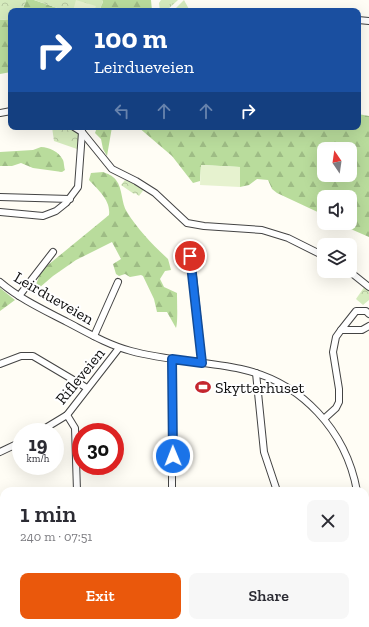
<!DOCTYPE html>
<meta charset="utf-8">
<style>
body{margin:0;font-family:"Zilla Slab",serif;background:#f7f7f7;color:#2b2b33;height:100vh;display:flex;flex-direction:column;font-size:15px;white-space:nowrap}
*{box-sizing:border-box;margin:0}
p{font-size:13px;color:#7c7c81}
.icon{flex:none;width:22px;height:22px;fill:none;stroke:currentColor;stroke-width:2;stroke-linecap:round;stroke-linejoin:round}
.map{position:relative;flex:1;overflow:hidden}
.side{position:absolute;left:0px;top:487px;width:369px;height:140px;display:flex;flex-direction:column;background:#fff;border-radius:12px 12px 0 0;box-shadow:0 4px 16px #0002}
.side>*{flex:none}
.banner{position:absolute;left:8px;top:8px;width:353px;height:122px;border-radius:8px;box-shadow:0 4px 16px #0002;background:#1a4fa0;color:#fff;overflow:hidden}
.needle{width:26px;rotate:347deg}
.fabs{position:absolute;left:317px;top:142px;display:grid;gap:8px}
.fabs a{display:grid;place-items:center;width:40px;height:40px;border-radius:8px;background:#fff;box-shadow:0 4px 16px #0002;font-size:20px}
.speed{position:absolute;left:12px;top:423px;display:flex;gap:8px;font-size:20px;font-weight:700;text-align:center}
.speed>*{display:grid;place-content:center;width:52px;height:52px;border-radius:50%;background:#fff;box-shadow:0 4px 16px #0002;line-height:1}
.speed small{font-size:10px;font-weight:400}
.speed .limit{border:6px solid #d22;background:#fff;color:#111}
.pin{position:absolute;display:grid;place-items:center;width:34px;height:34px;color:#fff;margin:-17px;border:2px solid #fff;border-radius:50%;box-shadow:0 1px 4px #0007}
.me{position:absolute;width:44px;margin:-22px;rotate:359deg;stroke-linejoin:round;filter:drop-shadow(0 0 3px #0008)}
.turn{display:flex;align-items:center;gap:14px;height:84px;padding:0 20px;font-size:18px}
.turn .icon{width:52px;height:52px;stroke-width:2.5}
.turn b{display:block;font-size:28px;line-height:34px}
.lanes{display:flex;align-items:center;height:38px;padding:0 20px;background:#0003;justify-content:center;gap:20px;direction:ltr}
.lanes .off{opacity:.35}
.round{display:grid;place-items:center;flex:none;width:42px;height:42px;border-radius:8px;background:#f7f7f7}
.overview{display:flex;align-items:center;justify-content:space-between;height:68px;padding:0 20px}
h1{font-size:24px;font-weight:600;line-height:30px}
.primary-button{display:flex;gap:8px;margin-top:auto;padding:8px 20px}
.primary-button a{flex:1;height:46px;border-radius:8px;background:#ea580c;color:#fff;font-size:16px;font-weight:600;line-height:46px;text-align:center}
.primary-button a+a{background:#f7f7f7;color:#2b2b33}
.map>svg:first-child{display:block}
.grass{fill:url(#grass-tufts)}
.forest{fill:url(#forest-firs);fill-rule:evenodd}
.park{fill:url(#park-crowns)}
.pitch{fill:#e6f2cf}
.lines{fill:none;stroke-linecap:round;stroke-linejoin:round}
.minor-casing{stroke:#444;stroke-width:8}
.major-casing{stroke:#222;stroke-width:10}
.minor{stroke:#fff;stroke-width:6}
.major{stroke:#f9d66b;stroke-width:8}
.route-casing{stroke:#114b97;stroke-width:10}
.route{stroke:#1a73e8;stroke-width:7}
.labels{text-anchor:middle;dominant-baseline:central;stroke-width:4;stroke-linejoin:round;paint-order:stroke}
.street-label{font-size:16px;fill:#111;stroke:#fff}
.poi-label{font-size:16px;fill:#111;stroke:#fff;text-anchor:start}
</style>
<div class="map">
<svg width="369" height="627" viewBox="0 0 369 627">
<defs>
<pattern id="grass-tufts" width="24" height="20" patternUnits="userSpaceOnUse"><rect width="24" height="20" fill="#d5ebbd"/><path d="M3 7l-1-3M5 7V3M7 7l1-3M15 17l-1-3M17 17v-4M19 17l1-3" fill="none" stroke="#b6c8a1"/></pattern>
<pattern id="forest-firs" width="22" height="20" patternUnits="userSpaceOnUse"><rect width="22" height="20" fill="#b9dc9c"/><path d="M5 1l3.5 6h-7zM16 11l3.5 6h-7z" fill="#9ebc85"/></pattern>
<pattern id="park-crowns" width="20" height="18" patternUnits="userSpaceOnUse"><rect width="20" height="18" fill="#d5ebbd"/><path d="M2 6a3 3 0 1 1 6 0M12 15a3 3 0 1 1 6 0" fill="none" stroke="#b6c8a1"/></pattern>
</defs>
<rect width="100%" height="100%" fill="#fffdf5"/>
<g class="grass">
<polygon points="161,0 178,0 166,11 160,11 159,3"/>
<polygon points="184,0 190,11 173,11"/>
</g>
<g class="forest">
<polygon points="26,0 34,0 66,11 22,11"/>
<polygon points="102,0 151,0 152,11 99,11 103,2"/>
<polygon points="11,19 11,72 0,74 0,20"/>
<path d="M 358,114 L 369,116 L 369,237 L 337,223 L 350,223 L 350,197 L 324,197 L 324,215 L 277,193 L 272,189 L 268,180 L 257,179 L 249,185 L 240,187 L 240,167 L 201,165 L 200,181 L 193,183 L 172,156 L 138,127 L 358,127 ZM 324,149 L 350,149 L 350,175 L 324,175 Z"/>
<polygon points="97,127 112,127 107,156 103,149 101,139 95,133"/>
<path d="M 41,147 C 49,147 59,152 63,160 C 64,162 64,167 65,170 L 62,172 L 33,168 L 21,163 L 12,166 L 0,166 L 0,152 L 33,150 Z"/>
<path d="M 103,172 C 108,174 112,175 116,180 C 123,189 121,203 127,212 C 138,230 153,245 168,259 L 171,270 L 165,271 L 160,279 L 164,287 L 177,293 C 177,300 178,323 176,328 L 167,312 L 157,312 L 154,299 L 143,276 L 141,275 L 130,277 L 125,274 L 119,276 L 116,274 L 113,264 L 121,259 L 112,242 L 76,260 L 53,276 L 32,294 L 41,272 L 48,265 L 109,215 C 111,200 98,190 89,180 L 91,173 Z"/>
<polygon points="0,288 15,300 0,311"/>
</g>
<g class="park">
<polygon points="0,0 26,0 22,11 11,11 11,19 0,20"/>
<polygon points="34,0 102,0 103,2 99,11 66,11"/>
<polygon points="52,127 69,127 80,134 77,149 54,141"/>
<polygon points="125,180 145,188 139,196 135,193 134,194 121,185"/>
<polygon points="365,286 369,291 369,300 363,305 356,299"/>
</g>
<g class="pitch">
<polygon points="76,0 96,6 94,11 73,11"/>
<polygon points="201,165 240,167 240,187 200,185"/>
</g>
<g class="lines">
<defs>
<g id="minor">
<polyline points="358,20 369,21"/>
<polyline points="0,113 11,111"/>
<polyline points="74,127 82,132 112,169 136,181 155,193 187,223 204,226 262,230 288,238 324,256"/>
<polyline points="0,197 70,199"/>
<polyline points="0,212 43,216 56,211 66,203 78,187 82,132"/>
<polyline points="191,256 202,363"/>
<polyline points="349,271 369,287"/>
<path d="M 0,282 C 20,299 44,310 67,322 C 88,333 108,345 131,351 C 167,361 205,361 241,369 C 302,382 346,431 357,491"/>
<polyline points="19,296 53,252"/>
<polyline points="341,330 356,311 366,311 369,314"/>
<polyline points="94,336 118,282"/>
<polyline points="0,364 21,356 33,356 87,388"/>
<polyline points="256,373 264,452 277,491"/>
<polyline points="67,415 75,428 77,491"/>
<polyline points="325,418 336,408 339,402 339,389 333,352 336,337 341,330 362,330 369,326"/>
<polyline points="39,432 67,415 119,348"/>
<polyline points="0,452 21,442"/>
<polyline points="172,491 172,359"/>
<polyline points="365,519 369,519"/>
<polyline points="0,600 4,599"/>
</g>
<polyline id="major" points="310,627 369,625"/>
</defs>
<use href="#minor" class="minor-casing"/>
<use href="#major" class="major-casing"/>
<use href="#minor" class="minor"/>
<use href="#major" class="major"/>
</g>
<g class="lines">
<defs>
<polyline id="route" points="173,456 172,359 202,363 190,256"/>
</defs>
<use href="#route" class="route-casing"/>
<use href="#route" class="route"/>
</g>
<defs>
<symbol id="stadium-bare" viewBox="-9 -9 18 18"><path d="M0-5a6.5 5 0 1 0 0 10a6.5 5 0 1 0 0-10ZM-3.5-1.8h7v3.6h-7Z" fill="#c4262e" stroke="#fff" stroke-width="2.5" paint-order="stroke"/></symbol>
</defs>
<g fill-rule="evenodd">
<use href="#stadium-bare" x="192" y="376" width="22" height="22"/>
</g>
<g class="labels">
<g class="street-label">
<text transform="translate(54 298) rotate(30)">Leirdueveien</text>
<text transform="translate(80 376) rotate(-51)">Rifleveien</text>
</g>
<g class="poi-label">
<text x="215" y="387">Skytterhuset</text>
</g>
</g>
</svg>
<div class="fabs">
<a><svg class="needle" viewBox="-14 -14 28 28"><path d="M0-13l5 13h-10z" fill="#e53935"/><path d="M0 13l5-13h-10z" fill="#7c7c81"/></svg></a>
<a><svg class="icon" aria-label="sound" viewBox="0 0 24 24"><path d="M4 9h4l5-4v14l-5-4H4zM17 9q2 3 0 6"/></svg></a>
<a><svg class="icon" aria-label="layers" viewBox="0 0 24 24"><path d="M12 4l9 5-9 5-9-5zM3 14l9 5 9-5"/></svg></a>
</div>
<div class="speed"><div>19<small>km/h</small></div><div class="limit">30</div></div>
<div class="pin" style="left:190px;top:256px;background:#d93025"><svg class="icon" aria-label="arrive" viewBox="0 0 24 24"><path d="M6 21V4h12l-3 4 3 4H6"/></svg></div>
<svg class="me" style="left:173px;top:456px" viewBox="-20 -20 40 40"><circle r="17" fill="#1a73e8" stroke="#fff" stroke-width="3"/><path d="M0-11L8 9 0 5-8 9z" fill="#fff"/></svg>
<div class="banner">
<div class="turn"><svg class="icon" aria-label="right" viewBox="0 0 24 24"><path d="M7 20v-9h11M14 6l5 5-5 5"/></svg><div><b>100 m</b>Leirdueveien</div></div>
<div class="lanes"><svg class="icon off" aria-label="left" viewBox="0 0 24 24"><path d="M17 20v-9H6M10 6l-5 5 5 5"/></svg><svg class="icon off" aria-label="ahead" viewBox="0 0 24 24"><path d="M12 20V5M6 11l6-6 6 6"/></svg><svg class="icon off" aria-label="ahead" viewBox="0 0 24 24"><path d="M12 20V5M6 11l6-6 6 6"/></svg><svg class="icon" aria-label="right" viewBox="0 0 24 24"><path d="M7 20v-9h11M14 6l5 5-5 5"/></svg></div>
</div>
<section class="side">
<div class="overview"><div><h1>1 min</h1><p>240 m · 07:51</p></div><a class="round"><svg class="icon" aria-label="close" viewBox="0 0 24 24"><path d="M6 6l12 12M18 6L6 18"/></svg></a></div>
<div class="primary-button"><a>Exit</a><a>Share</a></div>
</section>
</div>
